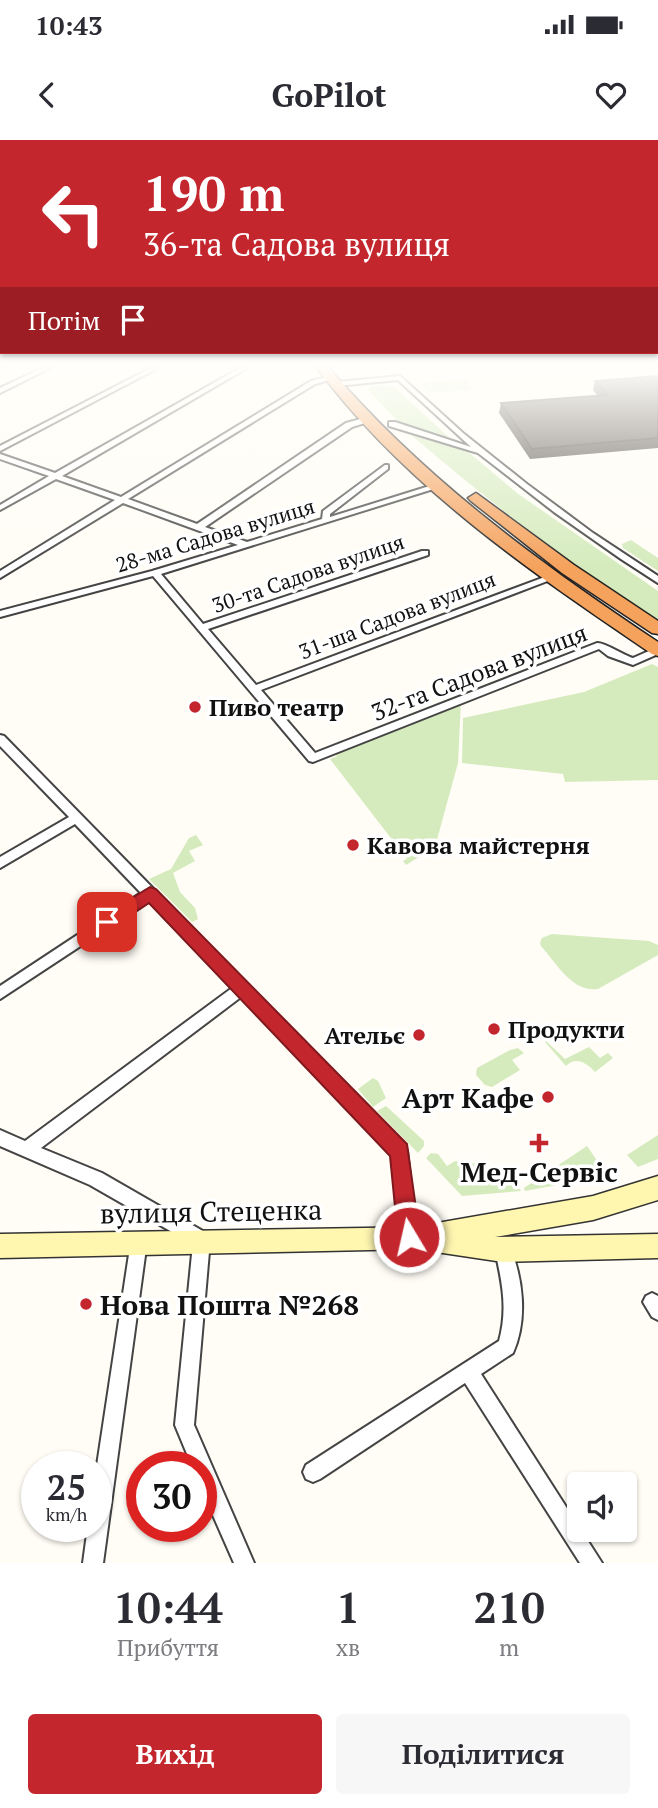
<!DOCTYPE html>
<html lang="uk">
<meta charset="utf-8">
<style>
body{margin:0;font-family:"PT Serif",serif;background:#f7f7f7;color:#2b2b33;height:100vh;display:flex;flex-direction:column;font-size:26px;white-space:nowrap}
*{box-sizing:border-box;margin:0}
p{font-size:23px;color:#7c7c81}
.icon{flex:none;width:38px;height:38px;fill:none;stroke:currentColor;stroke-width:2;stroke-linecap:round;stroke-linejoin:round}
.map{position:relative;height:1423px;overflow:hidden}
.side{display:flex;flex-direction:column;background:#fff;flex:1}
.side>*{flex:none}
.banner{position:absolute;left:0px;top:0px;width:658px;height:214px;box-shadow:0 2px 5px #0004;background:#c4262e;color:#fff;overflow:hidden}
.controls{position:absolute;left:567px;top:1332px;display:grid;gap:14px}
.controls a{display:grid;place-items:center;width:70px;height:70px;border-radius:7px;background:#fff;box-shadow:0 2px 5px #0004;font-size:35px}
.speed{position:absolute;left:21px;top:1311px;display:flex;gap:14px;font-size:35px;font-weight:700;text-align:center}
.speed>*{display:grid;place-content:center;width:91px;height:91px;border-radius:50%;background:#fff;box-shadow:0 2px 5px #0004;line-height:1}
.speed small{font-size:18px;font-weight:400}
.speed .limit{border:10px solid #d22;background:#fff;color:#111}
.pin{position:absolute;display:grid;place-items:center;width:60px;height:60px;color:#fff;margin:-30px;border-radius:14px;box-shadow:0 4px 10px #0006}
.me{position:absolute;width:77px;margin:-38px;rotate:351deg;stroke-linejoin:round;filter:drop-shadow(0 0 5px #0008)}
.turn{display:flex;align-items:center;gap:24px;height:147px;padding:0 28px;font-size:32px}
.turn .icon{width:91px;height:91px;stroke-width:2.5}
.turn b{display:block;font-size:49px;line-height:60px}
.then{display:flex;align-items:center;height:66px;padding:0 28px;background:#0003;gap:14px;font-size:26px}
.eta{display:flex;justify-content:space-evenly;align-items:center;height:119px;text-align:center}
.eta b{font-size:42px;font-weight:800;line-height:49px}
.cta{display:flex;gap:14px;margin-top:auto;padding:14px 28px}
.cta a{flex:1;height:80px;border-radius:7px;background:#c4262e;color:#fff;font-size:28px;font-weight:800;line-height:80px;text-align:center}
.cta a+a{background:#f7f7f7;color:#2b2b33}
.status{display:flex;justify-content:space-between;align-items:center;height:49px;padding:0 35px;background:#fff;direction:ltr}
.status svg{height:19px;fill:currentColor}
header{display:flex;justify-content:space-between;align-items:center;height:91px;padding:0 28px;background:#fff;font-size:32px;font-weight:800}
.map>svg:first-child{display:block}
.green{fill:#d5ebbd}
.pitch{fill:#e6f2cf}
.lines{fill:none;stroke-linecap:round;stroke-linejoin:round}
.street-casing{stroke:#444;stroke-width:4}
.secondary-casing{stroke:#333;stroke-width:3}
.highway-casing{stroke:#222;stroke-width:3}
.street{fill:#fff;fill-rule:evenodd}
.secondary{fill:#fff6b0;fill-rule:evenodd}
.highway{fill:#f5a25d;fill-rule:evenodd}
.wall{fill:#4d4742}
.building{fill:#5a524d;stroke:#3f3936;stroke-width:2}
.route{fill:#c4262e;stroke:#7f191e;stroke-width:2}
.poi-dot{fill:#c4262e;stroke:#fff;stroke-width:2.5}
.labels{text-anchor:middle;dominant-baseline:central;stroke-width:7;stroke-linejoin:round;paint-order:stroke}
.far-street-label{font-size:21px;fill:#111;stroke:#fff}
.street-label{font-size:24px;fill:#111;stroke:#fff}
.poi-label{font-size:24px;font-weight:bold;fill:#111;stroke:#fff;text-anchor:start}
.near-poi-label{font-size:28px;font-weight:bold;fill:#111;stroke:#fff;text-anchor:end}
.near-street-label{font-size:28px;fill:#111;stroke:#fff}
</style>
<div class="status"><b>10:43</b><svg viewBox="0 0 49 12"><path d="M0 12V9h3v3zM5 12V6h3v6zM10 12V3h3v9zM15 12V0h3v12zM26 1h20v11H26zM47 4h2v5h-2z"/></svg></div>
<header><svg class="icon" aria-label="back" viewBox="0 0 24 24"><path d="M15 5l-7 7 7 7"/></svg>GoPilot<svg class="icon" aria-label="heart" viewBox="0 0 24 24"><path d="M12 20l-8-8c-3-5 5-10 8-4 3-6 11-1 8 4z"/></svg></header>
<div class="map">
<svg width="658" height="1423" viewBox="0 0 658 1423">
<rect width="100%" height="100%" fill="#fffdf5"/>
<g class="green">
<polygon points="380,245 394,247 452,300 400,283 368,250 371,246"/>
<path d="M 405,290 L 466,310 L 517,353 L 658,451 L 658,480 C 567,425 486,358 405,290 Z"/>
<polygon points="631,400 658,418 658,431 623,408 622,404"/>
<polygon points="652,524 658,527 658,640 565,642 563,634 462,623 463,578 584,552"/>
<polygon points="461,561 458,623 435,707 406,725 403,721 407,719 330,619 337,616 336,614"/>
<polygon points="196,695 203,705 189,711 195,721 173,733 180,752 195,768 198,779 192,782 149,739 171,729 189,698"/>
<path d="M 552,794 L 649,801 L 658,805 L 658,815 L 598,849 C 573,853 557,824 541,806 L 540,803 L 542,798 Z"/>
<path d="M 546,901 L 565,919 L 589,907 L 600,918 L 608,913 L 613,918 L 595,932 C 585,921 575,917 566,926 L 545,902 Z"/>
<polygon points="518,908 524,913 512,920 520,930 492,947 485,945 476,935 477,928 510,910"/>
<polygon points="373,938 378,941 386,958 373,967 358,949"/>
<polygon points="386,966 424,1001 424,1006 418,1013 377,971"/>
<polygon points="658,995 658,1019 638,1027 627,1015"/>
<polygon points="587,1006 600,1025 599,1031 589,1039 525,1051 524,1048"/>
<polygon points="431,1013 438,1014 447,1026 455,1021 504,1027 521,1051 462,1056 426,1018"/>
</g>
<polygon class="pitch" points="466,240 472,250 427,253 422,243"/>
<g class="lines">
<defs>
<g id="street">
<polygon points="42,228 50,228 0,253 0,248"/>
<polygon points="151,228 158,228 0,311 0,306"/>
<path d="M 240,228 L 247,228 L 62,336 L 121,357 L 311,241 L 331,236 L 334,238 L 333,239 L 315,244 L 128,359 L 197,384 L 346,283 L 368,277 L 371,277 L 371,281 L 352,287 L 205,387 L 247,402 L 322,379 L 323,371 L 385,325 L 388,325 L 388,329 L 330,374 L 330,377 L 436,344 L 443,346 L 161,434 L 203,484 L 422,411 L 428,411 L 428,415 L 208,489 L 256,545 L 550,435 L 553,434 L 558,437 L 261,550 L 315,613 L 597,503 C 604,502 623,515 633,518 L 658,507 L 658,514 L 633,525 L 608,516 L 599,509 L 313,622 L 309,621 L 153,436 L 0,477 L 0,471 L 152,431 L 238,405 L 123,363 L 0,438 L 0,431 L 115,360 L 56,339 L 0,370 L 0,365 L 49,336 L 0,319 L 0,314 L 55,333 Z"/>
<polygon points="400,236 463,293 527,344 593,393 658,436 658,443 621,419 554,372 478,313 389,286 389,282 395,282 471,307 398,240 336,246 333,244 336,242"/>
<polygon points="0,595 4,596 405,1006 407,1011 417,1097 415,1103 409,1105 403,1103 401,1097 392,1014 241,857 41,1008 102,1033 208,1094 210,1100 194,1285 254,1423 234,1423 201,1348 201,1326 192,1326 175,1285 193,1104 90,1045 0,1006 0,990 25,1001 232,848 149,761 0,859 0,846 141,753 75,684 0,728 0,717 69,677 0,606"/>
<polygon points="139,1093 145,1095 147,1101 103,1423 83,1423 88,1386 96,1386 96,1332 131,1101 133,1095"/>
<path d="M 503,1102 L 509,1104 C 523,1138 528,1179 513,1213 L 481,1234 L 602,1423 L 580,1423 L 465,1243 L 320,1339 L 313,1342 L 306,1339 L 303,1332 L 306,1325 L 499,1201 C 508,1169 502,1142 495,1110 L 497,1104 Z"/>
<polygon points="652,1153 658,1156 658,1180 652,1177 643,1162 646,1156"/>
</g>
<polygon id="secondary" points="658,1036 658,1060 593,1080 495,1097 658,1094 658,1118 503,1122 416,1109 0,1118 0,1094 428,1087 437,1083 593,1056"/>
<g id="highway">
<path d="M 317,228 L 329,228 C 423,338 538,422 658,502 L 658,516 L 652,514 C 531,432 405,346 317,228 Z"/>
<polygon points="476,353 574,425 658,481 658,494 652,493 562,433 471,361 468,358"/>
</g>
</defs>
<use href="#street" class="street-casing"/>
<use href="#secondary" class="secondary-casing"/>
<use href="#highway" class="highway-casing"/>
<use href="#street" class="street"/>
<use href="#secondary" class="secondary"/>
<use href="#highway" class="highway"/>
</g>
<polygon class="wall" points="658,236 658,308 530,319 499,273 501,263 598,256 593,250 595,241"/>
<polygon class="building" points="658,236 658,298 532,309 501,263 608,255 595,241"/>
<linearGradient id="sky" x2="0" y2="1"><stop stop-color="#95c6ee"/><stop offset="0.53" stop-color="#fffefa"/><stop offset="1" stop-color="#fffefa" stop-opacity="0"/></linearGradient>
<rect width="658" height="427" fill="url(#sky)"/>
<polygon class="route" points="150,747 156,749 407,1004 420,1097 417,1105 409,1108 401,1105 398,1097 390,1016 149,763 113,787 101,787 99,782 101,777"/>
<g class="poi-dot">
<circle cx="195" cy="567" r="7"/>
<circle cx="353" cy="705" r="7"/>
<circle cx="494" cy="889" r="7"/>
<circle cx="419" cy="895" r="7"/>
<circle cx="548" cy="957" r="7"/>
<path d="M535.5 992.5h7v7h7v7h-7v7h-7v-7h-7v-7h7z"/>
<circle cx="86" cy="1164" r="7"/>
</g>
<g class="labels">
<g class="far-street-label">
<text transform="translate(215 395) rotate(-17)">28-ма Садова вулиця</text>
<text transform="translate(308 433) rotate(-19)">30-та Садова вулиця</text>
<text transform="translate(397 475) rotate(-21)">31-ша Садова вулиця</text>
</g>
<g class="street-label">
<text transform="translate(479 532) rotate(-21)">32-га Садова вулиця</text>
</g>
<g class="poi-label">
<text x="209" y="567">Пиво театр</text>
<text x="367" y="705">Кавова майстерня</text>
<text x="508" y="889">Продукти</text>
<text x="405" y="895" text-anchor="end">Ательє</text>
</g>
<g class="near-poi-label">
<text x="534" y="957">Арт Кафе</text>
<text x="539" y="1031" text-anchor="middle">Мед-Сервіс</text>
<text x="100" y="1164" text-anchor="start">Нова Пошта №268</text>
</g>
<g class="near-street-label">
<text transform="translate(211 1071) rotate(-1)">вулиця Стеценка</text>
</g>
</g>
</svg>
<div class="controls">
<a><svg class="icon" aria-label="sound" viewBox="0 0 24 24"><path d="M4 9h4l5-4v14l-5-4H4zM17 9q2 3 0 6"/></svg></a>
</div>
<div class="speed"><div>25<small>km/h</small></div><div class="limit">30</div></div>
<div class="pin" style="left:107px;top:782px;background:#d93025"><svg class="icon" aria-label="arrive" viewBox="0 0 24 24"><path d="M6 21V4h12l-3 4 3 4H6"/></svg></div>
<svg class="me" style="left:409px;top:1097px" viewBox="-20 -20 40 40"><circle r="17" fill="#c4262e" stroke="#fff" stroke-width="3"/><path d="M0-11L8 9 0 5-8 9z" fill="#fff"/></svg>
<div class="banner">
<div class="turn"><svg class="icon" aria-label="left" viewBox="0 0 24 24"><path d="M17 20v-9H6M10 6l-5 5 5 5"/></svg><div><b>190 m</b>36-та Садова вулиця</div></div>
<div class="then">Потім<svg class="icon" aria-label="arrive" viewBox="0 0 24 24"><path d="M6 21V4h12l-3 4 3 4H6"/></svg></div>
</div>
</div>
<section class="side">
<div class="eta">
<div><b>10:44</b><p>Прибуття</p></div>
<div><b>1</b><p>хв</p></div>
<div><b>210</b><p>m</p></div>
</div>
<div class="cta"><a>Вихід</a><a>Поділитися</a></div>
</section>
